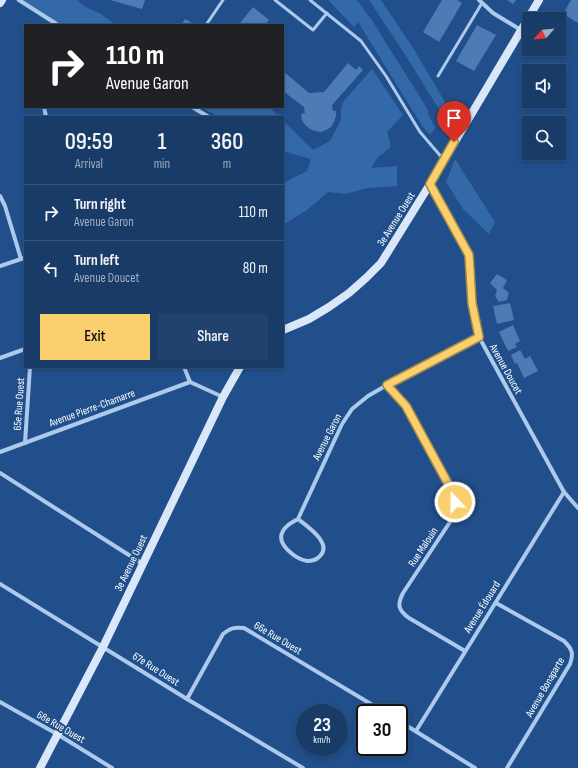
<!DOCTYPE html>
<meta charset="utf-8">
<style>
body{margin:0;font-family:"Sofia Sans Condensed",sans-serif;background:#21426e;color:#f1f3f6;height:100vh;display:flex;flex-direction:column;font-size:15px;white-space:nowrap}
*{box-sizing:border-box;margin:0}
p{font-size:13px;color:#9fadc0}
.icon{flex:none;width:22px;height:22px;fill:none;stroke:currentColor;stroke-width:2;stroke-linecap:round;stroke-linejoin:round}
.map{position:relative;flex:1;overflow:hidden}
.sheet{position:absolute;left:24px;top:116px;width:260px;height:252px;display:flex;flex-direction:column;background:#183b68;border-radius:0px;box-shadow:0 2px 6px #0003,0 0 0 1px #36557c}
.sheet>*{flex:none}
.guide{position:absolute;left:24px;top:24px;width:260px;height:84px;border-radius:0px;box-shadow:0 2px 6px #0003,0 0 0 1px #36557c;background:#202124;color:#fff;overflow:hidden}
.needle{width:26px;rotate:243deg}
.controls{position:absolute;left:522px;top:12px;display:grid;gap:8px}
.controls a{display:grid;place-items:center;width:44px;height:44px;border-radius:0px;background:#183b68;box-shadow:0 2px 6px #0003,0 0 0 1px #36557c;font-size:20px}
.speed{position:absolute;left:296px;top:704px;display:flex;gap:8px;font-size:20px;font-weight:700;text-align:center}
.speed>*{display:grid;place-content:center;width:52px;height:52px;border-radius:50%;background:#183b68;box-shadow:0 2px 6px #0003,0 0 0 1px #36557c;line-height:1}
.speed small{font-size:10px;font-weight:400}
.speed .limit{border:2px solid #111;border-radius:6px;background:#fff;color:#111}
.pin{position:absolute;display:grid;place-items:center;width:34px;height:34px;color:#fff;margin:-41px -17px;border-radius:50% 50% 50% 0;rotate:-45deg;box-shadow:0 0 4px #0007}
.pin .icon{rotate:45deg}
.me{position:absolute;width:44px;margin:-22px;rotate:339deg;stroke-linejoin:round;filter:drop-shadow(0 0 3px #0008)}
.turn{display:flex;align-items:center;gap:14px;height:84px;padding:0 16px;font-size:18px}
.turn .icon{width:52px;height:52px;stroke-width:2.5}
.turn b{display:block;font-size:28px;line-height:34px}
.eta{display:flex;justify-content:space-evenly;align-items:center;height:68px;text-align:center}
.eta b{font-size:24px;font-weight:600;line-height:28px}
.button{display:flex;gap:8px;margin-top:auto;padding:8px 16px}
.button a{flex:1;height:46px;border-radius:0px;background:#f9d06d;color:#111;font-size:16px;font-weight:600;line-height:46px;text-align:center}
.button a+a{background:#21426e;color:#f1f3f6}
ul{padding:0;list-style:none}
li{display:flex;align-items:center;gap:12px;height:56px;padding:0 16px;border-top:1px solid #36557c}
li div{flex:1}
li b{display:block;font-size:15px}
li em{font-style:normal}
.map>svg:first-child{display:block}
.green{fill:#3469a9}
.building{fill:#4c7bb5}
.lines{fill:none;stroke-linecap:round;stroke-linejoin:round}
.lane{stroke:#adc9ec;stroke-width:3}
.street{stroke:#adc9ec;stroke-width:4}
.secondary{stroke:#d9e7f9;stroke-width:8}
.route-casing{stroke:#a28747;stroke-width:10}
.route{stroke:#f9d06d;stroke-width:7}
.labels{text-anchor:middle;dominant-baseline:central;stroke-width:4;stroke-linejoin:round;paint-order:stroke}
.street-label{font-size:11px;fill:#fff;stroke:#204f8b}
</style>
<div class="map">
<svg width="578" height="768" viewBox="0 0 578 768">
<rect width="100%" height="100%" fill="#204f8b"/>
<g class="green">
<polygon points="14,0 77,0 84,6 101,14 116,25 59,25"/>
<polygon points="328,0 357,0 373,22 428,110 428,113 435,128 430,135 423,127 358,22 354,27"/>
<polygon points="369,0 381,0 415,51 449,109 445,119 406,56"/>
<polygon points="372,69 403,115 387,132 391,147 378,157 371,168 397,166 397,186 367,188 346,194 328,192 307,210 283,225 283,183 307,171 311,159 283,151 283,121 313,150 330,141 341,120 341,109 343,102"/>
<polygon points="201,107 269,107 279,117 219,117"/>
<polygon points="455,159 495,222 489,234 463,209 446,182"/>
</g>
<g class="building">
<polygon points="110,0 145,0 142,9"/>
<polygon points="442,0 457,0 462,3 439,42 423,32"/>
<polygon points="507,0 516,0 513,4"/>
<polygon points="571,0 578,0 578,23 563,14"/>
<polygon points="253,7 269,20 265,25 242,25 240,23"/>
<polygon points="185,19 196,25 181,25"/>
<polygon points="477,25 496,35 474,71 456,61"/>
<polygon points="348,63 356,70 359,66 363,70 332,105 333,111 336,111 336,116 334,122 331,127 326,130 321,132 315,131 310,129 305,125 302,120 301,114 305,113 304,107 283,91 283,71 309,93 324,92"/>
<polygon points="497,274 507,280 503,288 509,293 507,300 499,302 495,296 497,290 490,283"/>
<polygon points="510,303 514,320 497,324 493,306"/>
<polygon points="513,325 520,341 515,344 517,347 508,351 499,332"/>
<polygon points="520,350 525,359 530,356 538,371 524,378 517,363 515,364 511,355"/>
</g>
<g class="lines">
<g class="lane">
<polyline points="275,0 313,30 327,13"/>
<polyline points="310,0 361,41 386,76 420,132 444,160"/>
<polyline points="206,25 223,0"/>
<polyline points="438,76 482,3"/>
</g>
<g class="street">
<polyline points="19,0 58,25"/>
<polyline points="479,0 493,13 521,30"/>
<polyline points="44,107 46,117"/>
<polyline points="192,107 209,117"/>
<polyline points="430,185 469,255 472,303 479,337 564,492 578,508"/>
<polyline points="0,196 5,206 21,259 25,258"/>
<polyline points="0,266 21,259"/>
<polyline points="0,358 25,349"/>
<polyline points="184,367 190,382 223,397"/>
<path d="M 387,385 L 406,406 L 452,491 C 455,505 455,508 450,522 L 403,593 C 397,605 398,610 409,618 L 465,651"/>
<polyline points="25,443 30,367"/>
<polyline points="0,452 190,382"/>
<polyline points="0,473 143,564"/>
<path d="M 298,519 C 307,526 334,544 319,557 C 316,560 311,561 307,561 C 296,559 275,544 283,531 C 286,525 293,522 298,519 L 342,424 L 352,409 L 368,396 L 387,385 L 479,337"/>
<polyline points="0,584 187,699 303,768"/>
<path d="M 496,603 L 564,641 C 572,649 574,653 570,664 L 507,768"/>
<path d="M 187,699 L 223,634 C 231,628 234,627 244,628 L 386,713"/>
<polyline points="0,702 57,734 112,768"/>
<polyline points="399,721 475,768"/>
<polyline points="416,731 564,492"/>
</g>
<g class="secondary">
<polyline points="0,3 2,0"/>
<polyline points="283,330 309,319 329,307 349,293 366,278 381,263 391,247 430,184 539,0"/>
<polyline points="40,768 103,647 223,397 240,367"/>
</g>
</g>
<g class="lines">
<defs>
<polyline id="route" points="454,142 430,184 469,255 472,303 479,337 387,385 406,406 452,491 455,502"/>
</defs>
<use href="#route" class="route-casing"/>
<use href="#route" class="route"/>
</g>
<g class="labels">
<g class="street-label">
<text transform="translate(396 219) rotate(-58)">3e Avenue Ouest</text>
<text transform="translate(506 369) rotate(61)">Avenue Doucet</text>
<text transform="translate(19 404) rotate(-86)">65e Rue Ouest</text>
<text transform="translate(92 408) rotate(-20)">Avenue Pierre-Chamarre</text>
<text transform="translate(327 437) rotate(-63)">Avenue Garon</text>
<text transform="translate(423 547) rotate(-57)">Rue Malouin</text>
<text transform="translate(131 563) rotate(-64)">3e Avenue Ouest</text>
<text transform="translate(482 607) rotate(-58)">Avenue Édouard</text>
<text transform="translate(278 638) rotate(31)">66e Rue Ouest</text>
<text transform="translate(156 669) rotate(32)">67e Rue Ouest</text>
<text transform="translate(545 687) rotate(-60)">Avenue Bonaparte</text>
<text transform="translate(61 727) rotate(30)">68e Rue Ouest</text>
</g>
</g>
</svg>
<div class="controls">
<a><svg class="needle" viewBox="-14 -14 28 28"><path d="M0-13l5 13h-10z" fill="#e53935"/><path d="M0 13l5-13h-10z" fill="#9fadc0"/></svg></a>
<a><svg class="icon" aria-label="sound" viewBox="0 0 24 24"><path d="M4 9h4l5-4v14l-5-4H4zM17 9q2 3 0 6"/></svg></a>
<a><svg class="icon" aria-label="search" viewBox="0 0 24 24"><circle cx="10" cy="10" r="6"/><path d="M15 15l6 6"/></svg></a>
</div>
<div class="speed"><div>23<small>km/h</small></div><div class="limit">30</div></div>
<div class="pin" style="left:454px;top:142px;background:#d93025"><svg class="icon" aria-label="arrive" viewBox="0 0 24 24"><path d="M6 21V4h12l-3 4 3 4H6"/></svg></div>
<svg class="me" style="left:455px;top:502px" viewBox="-20 -20 40 40"><circle r="17" fill="#f9d06d" stroke="#fff" stroke-width="3"/><path d="M0-11L8 9 0 5-8 9z" fill="#fff"/></svg>
<div class="guide">
<div class="turn"><svg class="icon" aria-label="right" viewBox="0 0 24 24"><path d="M7 20v-9h11M14 6l5 5-5 5"/></svg><div><b>110 m</b>Avenue Garon</div></div>
</div>
<section class="sheet">
<div class="eta">
<div><b>09:59</b><p>Arrival</p></div>
<div><b>1</b><p>min</p></div>
<div><b>360</b><p>m</p></div>
</div>
<ul>
<li><svg class="icon" aria-label="right" viewBox="0 0 24 24"><path d="M7 20v-9h11M14 6l5 5-5 5"/></svg><div><b>Turn right</b><p>Avenue Garon</p></div><em>110 m</em></li>
<li><svg class="icon" aria-label="left" viewBox="0 0 24 24"><path d="M17 20v-9H6M10 6l-5 5 5 5"/></svg><div><b>Turn left</b><p>Avenue Doucet</p></div><em>80 m</em></li>
</ul>
<div class="button"><a>Exit</a><a>Share</a></div>
</section>
</div>
